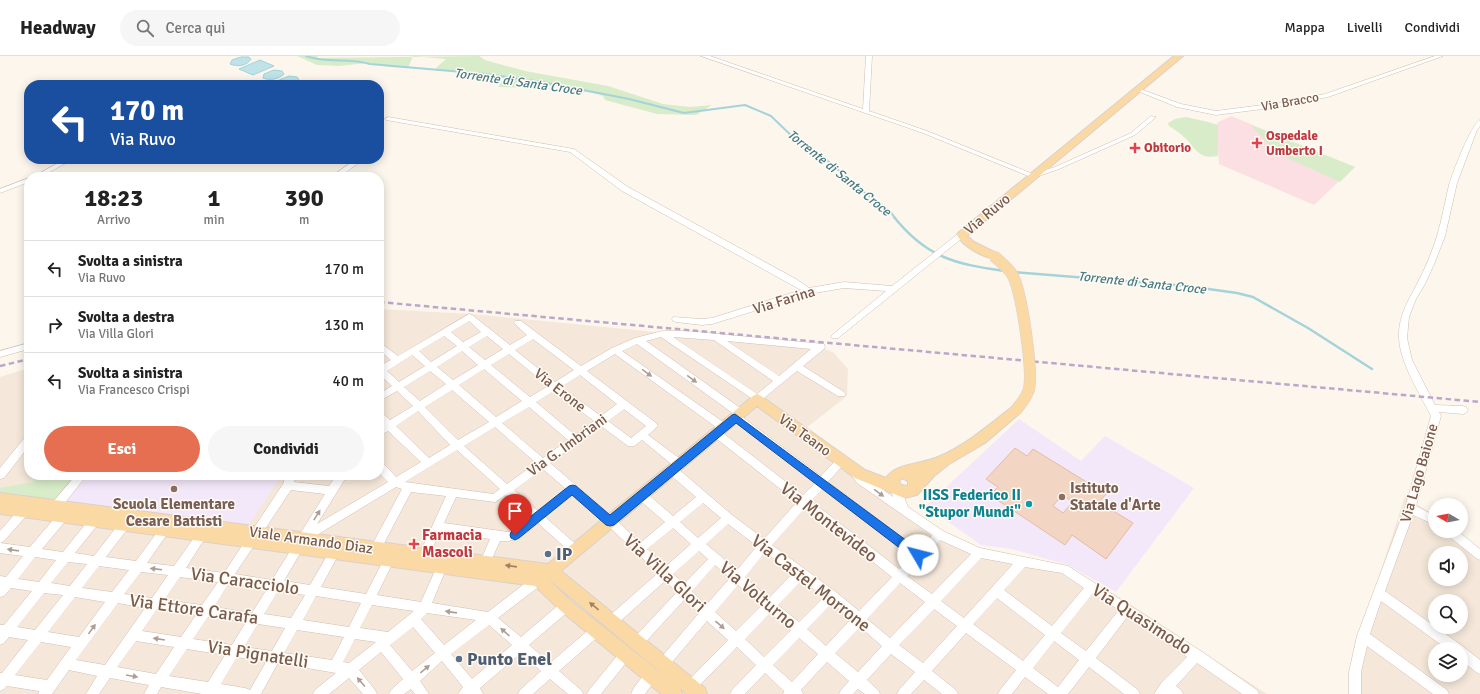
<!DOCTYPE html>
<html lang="it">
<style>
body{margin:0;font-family:Signika,sans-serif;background:#f6f6f6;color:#222;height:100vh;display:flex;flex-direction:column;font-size:15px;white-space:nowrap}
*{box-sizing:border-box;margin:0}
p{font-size:13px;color:#767676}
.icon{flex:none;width:22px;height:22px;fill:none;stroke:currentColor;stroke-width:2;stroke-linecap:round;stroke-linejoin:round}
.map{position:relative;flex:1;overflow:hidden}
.side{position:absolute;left:24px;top:116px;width:360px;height:308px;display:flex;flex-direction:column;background:#fff;border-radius:16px;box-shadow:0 2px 10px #0003}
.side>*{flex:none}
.hud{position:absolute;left:24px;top:24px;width:360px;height:84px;border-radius:16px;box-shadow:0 2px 10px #0003;background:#1a4fa0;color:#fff;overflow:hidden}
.needle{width:26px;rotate:279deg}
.controls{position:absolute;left:1428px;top:442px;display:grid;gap:8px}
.controls a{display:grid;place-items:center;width:40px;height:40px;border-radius:50%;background:#fff;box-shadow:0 2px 10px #0003;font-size:20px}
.pin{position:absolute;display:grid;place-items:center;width:34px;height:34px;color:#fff;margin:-41px -17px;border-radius:50% 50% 50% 0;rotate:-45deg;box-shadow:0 0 4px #0007}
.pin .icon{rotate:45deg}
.me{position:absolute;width:44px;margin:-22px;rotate:307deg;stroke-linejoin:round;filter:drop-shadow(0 0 3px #0008)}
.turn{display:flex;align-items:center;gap:14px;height:84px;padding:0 20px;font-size:18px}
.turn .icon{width:52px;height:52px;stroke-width:2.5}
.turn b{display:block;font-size:28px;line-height:34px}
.eta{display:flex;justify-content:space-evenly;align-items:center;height:68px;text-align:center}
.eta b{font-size:24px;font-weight:700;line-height:28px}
.action{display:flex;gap:8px;margin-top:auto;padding:8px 20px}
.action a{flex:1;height:46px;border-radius:24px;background:#e76f51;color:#fff;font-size:16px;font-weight:700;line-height:46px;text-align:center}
.action a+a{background:#f6f6f6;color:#222}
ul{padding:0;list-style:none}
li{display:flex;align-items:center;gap:12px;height:56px;padding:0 20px;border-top:1px solid #e0e0e0}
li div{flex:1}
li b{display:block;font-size:15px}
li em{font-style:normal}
header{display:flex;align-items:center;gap:24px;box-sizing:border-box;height:56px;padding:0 20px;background:#fff;border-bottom:1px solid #e0e0e0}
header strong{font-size:19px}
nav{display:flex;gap:22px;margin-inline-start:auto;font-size:14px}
.search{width:280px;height:36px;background:#f6f6f6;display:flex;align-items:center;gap:10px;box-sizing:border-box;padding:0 14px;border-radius:22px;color:#767676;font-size:15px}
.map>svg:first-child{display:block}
.residential{fill:#f5e8da;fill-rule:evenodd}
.education{fill:#f3e8fa}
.medical{fill:#fbdfe3}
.green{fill:#d8ecc9}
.water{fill:#bfe3e8;stroke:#a5d3da}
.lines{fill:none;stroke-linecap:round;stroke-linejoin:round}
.stream-far1{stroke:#a5d3da;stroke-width:2}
.stream{stroke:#a5d3da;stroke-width:2.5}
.building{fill:#f3d5c3;stroke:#e6bba3;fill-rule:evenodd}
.minor-casing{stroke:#d1beb0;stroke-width:1}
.major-casing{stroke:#dad1cd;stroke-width:2}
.minor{fill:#fff;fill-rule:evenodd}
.major{fill:#fbd9a5;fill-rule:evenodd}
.rail{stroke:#b9a8c9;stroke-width:2.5;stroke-dasharray:5.5 3.5;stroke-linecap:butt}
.major-bridge-casing{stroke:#dad1cd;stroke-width:12;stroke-linecap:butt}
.major-bridge{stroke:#fbd9a5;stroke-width:11}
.oneway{fill:#af9d94}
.oneway2{fill:#a18267}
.route{fill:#1a73e8;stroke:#114b97}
.health-dot{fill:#e0444e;stroke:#fffaf3;stroke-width:1.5}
.education-dot{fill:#8d6e63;stroke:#fffaf3;stroke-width:1.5}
.culture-dot{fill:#0f9aa8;stroke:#fffaf3;stroke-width:1.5}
.service-dot{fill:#5c6f8a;stroke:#fffaf3;stroke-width:1.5}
.labels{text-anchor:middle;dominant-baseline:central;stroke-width:3;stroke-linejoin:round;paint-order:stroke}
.far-water-label{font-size:13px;font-style:italic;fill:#437c86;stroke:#fffaf3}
.far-street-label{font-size:13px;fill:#7a5c4d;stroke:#fffaf3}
.far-health-label{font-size:13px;font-weight:bold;fill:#be3a42;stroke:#fffaf3;text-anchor:start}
.street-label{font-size:15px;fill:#7a5c4d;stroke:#fffaf3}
.education-label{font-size:15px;font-weight:bold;fill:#785e54;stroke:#fffaf3;text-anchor:start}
.culture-label{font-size:15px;font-weight:bold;fill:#0d838f;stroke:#fffaf3;text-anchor:end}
.health-label{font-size:15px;font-weight:bold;fill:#be3a42;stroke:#fffaf3;text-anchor:start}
.near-street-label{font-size:18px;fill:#7a5c4d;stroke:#fffaf3}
.near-service-label{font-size:18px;font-weight:bold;fill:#4e5e75;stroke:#fffaf3;text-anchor:start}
</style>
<header>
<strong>Headway</strong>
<div class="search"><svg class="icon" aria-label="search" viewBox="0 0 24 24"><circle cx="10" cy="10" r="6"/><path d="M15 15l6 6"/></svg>Cerca qui</div>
<nav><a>Mappa</a><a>Livelli</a><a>Condividi</a></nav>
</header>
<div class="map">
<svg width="1480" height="638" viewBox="0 0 1480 638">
<rect width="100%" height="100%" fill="#fdf6ec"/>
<g class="residential">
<polygon points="379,253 472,258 666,277 815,288 834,297 848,313 847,340 796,380 932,477 980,494 1066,510 1119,541 1267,638 0,638 0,321 29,312 29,419 379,419"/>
<path d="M 1405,440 L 1435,460 L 1435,475 L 1457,475 L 1480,493 L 1480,638 L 1354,638 L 1356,592 ZM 1435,497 L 1461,497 L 1461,523 L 1435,523 ZM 1435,545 L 1461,545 L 1461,571 L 1435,571 ZM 1435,593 L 1461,593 L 1461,619 L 1435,619 Z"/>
</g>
<g class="education">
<polygon points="1019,363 1081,405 1105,380 1194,432 1116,536 1068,509 1012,493 981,489 926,450"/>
<polygon points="88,419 282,419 247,471 63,447"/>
</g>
<polygon class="medical" points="1231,60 1354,111 1314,149 1219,108 1217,67"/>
<g class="green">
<polygon points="297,0 317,0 318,2 479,0 485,4 525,15 608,30 663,48 690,51 712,49 696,59 657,58 605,44 603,40 597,38 554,29 534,32 498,31 505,22 437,14 436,12 446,3 413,0 408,12 390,11 367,7 339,10 317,9"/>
<path d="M 1186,61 L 1208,66 L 1218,69 L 1218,100 C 1198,104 1196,92 1184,81 C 1180,77 1174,73 1169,70 L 1168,67 L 1175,63 Z"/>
<polygon points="1251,69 1355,111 1340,126 1277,97 1280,97 1278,95 1274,95"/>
<polygon points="39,419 80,419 56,447 0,441 0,432 33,426"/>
</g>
<g class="water">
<path d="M 241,1 L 249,1 L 251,3 C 247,10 237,11 230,8 L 232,4 Z"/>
<polygon points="260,4 274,10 253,19 239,13"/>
<path d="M 274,14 L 282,15 L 284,18 C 279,23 270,25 263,22 L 264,18 Z"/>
<polygon points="289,20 297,21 299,24 291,29 278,28 279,24"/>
</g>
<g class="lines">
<path class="stream-far1" d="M 306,0 C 327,8 349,1 370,8 L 486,18 L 542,26 L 629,43 L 684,57 L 745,49 L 771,60 L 799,87 L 823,101 L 865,137 L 890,155 L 895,162"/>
<g class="stream">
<path d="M 894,161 C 927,202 955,208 1005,215"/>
<polyline points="1014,216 1187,230 1237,237 1253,241 1308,272 1372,313"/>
</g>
</g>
<path class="building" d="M 1015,392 L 1027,400 L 1033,393 L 1106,438 L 1099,446 L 1133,467 L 1106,503 L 1072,479 L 1065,489 L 990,439 L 998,431 L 986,423 ZM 1062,439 L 1073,446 L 1063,457 L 1053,450 Z"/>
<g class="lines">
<defs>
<g id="minor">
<polygon points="701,0 710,0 863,53 866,0 872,0 869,55 927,75 1033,118 1055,111 1131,77 1151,60 1156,61 1135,79 1059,113 1033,122 923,77"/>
<polygon points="1435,0 1443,0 1328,41 1278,51 1216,59 1177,51 1135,34 1140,33 1181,48 1216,55 1278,47 1325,38"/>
<polygon points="388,61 574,93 628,131 796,223 809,232 844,226 892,230 959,177 962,177 966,179 838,282 832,282 831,280 886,235 844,232 809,238 712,268 702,269 676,266 673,265 672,263 673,261 702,263 712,262 801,234 622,135 570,96 386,64 385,63"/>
<path d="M 1480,64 L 1480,70 L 1477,74 L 1457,127 L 1445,180 L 1435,206 L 1425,228 L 1416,243 L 1409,261 L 1407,282 L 1412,304 L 1435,349 L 1463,350 L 1466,351 L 1468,354 L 1466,357 L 1463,358 L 1439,356 L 1441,360 L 1416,450 L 1435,460 L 1435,469 L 1413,459 L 1385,535 L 1461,589 L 1480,604 L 1480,618 L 1476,616 L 1461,604 L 1461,593 L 1447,593 L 1381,545 L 1370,578 L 1447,634 L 1449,638 L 1433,638 L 1367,590 L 1361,616 L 1361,638 L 1349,638 L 1349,616 L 1357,580 L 1405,452 L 1431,360 C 1420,338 1400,307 1399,282 C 1398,261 1408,245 1417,228 C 1425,213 1432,196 1437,180 C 1442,163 1445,146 1449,129 C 1452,118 1471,68 1480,64 Z"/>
<polygon points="65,103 73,103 41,121 33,121"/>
<polygon points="356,103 364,103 339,121 331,121"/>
<polygon points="29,122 29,126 0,137 0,133"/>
<path d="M 469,258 L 472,259 L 510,289 L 527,279 L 514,267 L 515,265 L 521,265 L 581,310 L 612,292 L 635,282 L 662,275 L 687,275 L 824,288 L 825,291 L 824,293 L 803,310 L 844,336 L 846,338 L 844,340 L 838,340 L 797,315 L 760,345 L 757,346 L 661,281 L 646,285 L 743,354 L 745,357 L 741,360 L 821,420 L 838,402 L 841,401 L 844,402 L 846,405 L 844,408 L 828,426 L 918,493 L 932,479 L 857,427 L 849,415 L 850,412 L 854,411 L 858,412 L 865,421 L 893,441 L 891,433 L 892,430 L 896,429 L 900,430 L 908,451 L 943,475 L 980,492 L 1068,510 L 1201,595 L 1257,634 L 1259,638 L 1242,638 L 1197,607 L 1176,630 L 1181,634 L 1183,638 L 1154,638 L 1162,626 L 1187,601 L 1128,560 L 1096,602 L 1138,634 L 1140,638 L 1124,638 L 1089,611 L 1068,638 L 1048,638 L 1025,621 L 1012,638 L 998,638 L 1000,634 L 1016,614 L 966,577 L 932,615 L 956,634 L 958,638 L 942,638 L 924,624 L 911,638 L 897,638 L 899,634 L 915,616 L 891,598 L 867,624 L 878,634 L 880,638 L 865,638 L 858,633 L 853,638 L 839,638 L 841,634 L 849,625 L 827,606 L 801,634 L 803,638 L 783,638 L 784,635 L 765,617 L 745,638 L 730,638 L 732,634 L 756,609 L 737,591 L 694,635 L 690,637 L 686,635 L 684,631 L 686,627 L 728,584 L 707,565 L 667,612 L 663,614 L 659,612 L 657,608 L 659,604 L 699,557 L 685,543 L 641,591 L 637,593 L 633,591 L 631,587 L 633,583 L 677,536 L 665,525 L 616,569 L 612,570 L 608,569 L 606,565 L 608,561 L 658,517 L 606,468 L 573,439 L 545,461 L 579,491 L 580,494 L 579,497 L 575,499 L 571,497 L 538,467 C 526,477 516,487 500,485 L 489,509 L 485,511 L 481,509 L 480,506 L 490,483 L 440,476 L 428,502 L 424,504 L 420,502 L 419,499 L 446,440 L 411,436 L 380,495 L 376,497 L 372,495 L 371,492 L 372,489 L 402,433 L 396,431 L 302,488 L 298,486 L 297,483 L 325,438 L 291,434 L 235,518 L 272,524 L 294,489 L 298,487 L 302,489 L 303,492 L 284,525 L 310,529 L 331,493 L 335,491 L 339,493 L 340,496 L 321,531 L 366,538 L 385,501 L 389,499 L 393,501 L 394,504 L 377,539 L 421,546 L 438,508 L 442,506 L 446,508 L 447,511 L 432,547 L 488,556 L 537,518 L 541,517 L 545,518 L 547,522 L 545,526 L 498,562 L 521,581 L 562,546 L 566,545 L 570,546 L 572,550 L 570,554 L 529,589 L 550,607 L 592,571 L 596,569 L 600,571 L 602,575 L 600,579 L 559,615 L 581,634 L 583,638 L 568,638 L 550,623 L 533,638 L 518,638 L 520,634 L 541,615 L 521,597 L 480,632 L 483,638 L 458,638 L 463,631 L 442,605 L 420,625 L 429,638 L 415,638 L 411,633 L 404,638 L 389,638 L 391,634 L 403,623 L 381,596 L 359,614 L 375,634 L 377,638 L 363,638 L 349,622 L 329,638 L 313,638 L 315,634 L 336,617 L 278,607 L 261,638 L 202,638 L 161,631 L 157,638 L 144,638 L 149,629 L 110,622 L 99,638 L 86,638 L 97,620 L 69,614 L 52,638 L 38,638 L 39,635 L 7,630 L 4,633 L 0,635 L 0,617 L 2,617 L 28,584 L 9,581 L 4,587 L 0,589 L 0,569 L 4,569 L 32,535 L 11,532 L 4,540 L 0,541 L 0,520 L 6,521 L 23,500 L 0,497 L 0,487 L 30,491 L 59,457 L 63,456 L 67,457 L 68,460 L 67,463 L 42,493 L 63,496 L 91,461 L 95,460 L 99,461 L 100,464 L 99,467 L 75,497 L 94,500 L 121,465 L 125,463 L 129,465 L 130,468 L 129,471 L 106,501 L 136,505 L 161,471 L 165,469 L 169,471 L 170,474 L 147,507 L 174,510 L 198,476 L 202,474 L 206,476 L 207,479 L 186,512 L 224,517 L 283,428 L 286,419 L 296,419 L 294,426 L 329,430 L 337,419 L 351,419 L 350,422 L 345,423 L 317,468 L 388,426 L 379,417 L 379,407 L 384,408 L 396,421 L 421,406 L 388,375 L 379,380 L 379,371 L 382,369 L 379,366 L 379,356 L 382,357 L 390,364 L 413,350 L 397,335 L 379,345 L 379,338 L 392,330 L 379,318 L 379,310 L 391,304 L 379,294 L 379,286 L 398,300 ZM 469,265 L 481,276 L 463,286 L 451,276 ZM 444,280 L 457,290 L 431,306 L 419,295 ZM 487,280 L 503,293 L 485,304 L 469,291 ZM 673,281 L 714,284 L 773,325 L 757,338 ZM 533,283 L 574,314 L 555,326 L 515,294 ZM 727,285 L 811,293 L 779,320 ZM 637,288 L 734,358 L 730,361 L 732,364 L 815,427 L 803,439 L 719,374 L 713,374 L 711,377 L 713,380 L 797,446 L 764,483 L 732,459 L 676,411 L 672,410 L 668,411 L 667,414 L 668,417 L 696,441 L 673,460 L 645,436 L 641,435 L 637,436 L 636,439 L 637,442 L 665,466 L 640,487 L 614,462 L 550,407 L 601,370 L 628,390 L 634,390 L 642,384 L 675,411 L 679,412 L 683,411 L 684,408 L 683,405 L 648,379 L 658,370 L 656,367 L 587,315 L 615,298 L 720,374 L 726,374 L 728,371 L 726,368 L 622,295 ZM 462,295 L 478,309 L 453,324 L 437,311 ZM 509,298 L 548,330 L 530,341 L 491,309 ZM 412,299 L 425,310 L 399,326 L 387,315 ZM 484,313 L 522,345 L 496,361 L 459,329 ZM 430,315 L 446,328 L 420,345 L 404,331 ZM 580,319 L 617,348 L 601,360 L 561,331 ZM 452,334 L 489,366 L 458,384 L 425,351 ZM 554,335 L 594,365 L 575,379 L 536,346 ZM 529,351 L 568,384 L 543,402 L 502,367 ZM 624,353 L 646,370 L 631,382 L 608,365 ZM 418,355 L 450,389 L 429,402 L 396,370 ZM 495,371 L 536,407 L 507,428 L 464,390 ZM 457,394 L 500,433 L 493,438 L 405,426 ZM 543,413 L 566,433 L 538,455 L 514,434 ZM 822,433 L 911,500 L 899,513 L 811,445 ZM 506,439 L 530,461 L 512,475 L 508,476 L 444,467 L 456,441 L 495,446 ZM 703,447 L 721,462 L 698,482 L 680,466 ZM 805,452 L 892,521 L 859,555 L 836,536 L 772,489 ZM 728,468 L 757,490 L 737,514 L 706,488 ZM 673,472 L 691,488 L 666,510 L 647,493 ZM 940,484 L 971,498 L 932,538 L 907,520 ZM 699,495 L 708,503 L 684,528 L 673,518 ZM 765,496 L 793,517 L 769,542 L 745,521 ZM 35,501 L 56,504 L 39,526 L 18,523 ZM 981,502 L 1013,508 L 964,562 L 941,545 ZM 68,506 L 87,508 L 70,530 L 51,527 ZM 715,509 L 730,522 L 706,549 L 692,535 ZM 99,510 L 129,514 L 112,536 L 82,532 ZM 1025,511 L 1062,517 L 1084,532 L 1052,570 L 1004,534 ZM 141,516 L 168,519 L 152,542 L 124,538 ZM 180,521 L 218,526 L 202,549 L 164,544 ZM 802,524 L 824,541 L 799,566 L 778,549 ZM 229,527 L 267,533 L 252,557 L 214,551 ZM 900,527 L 925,546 L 890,582 L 867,563 ZM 738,529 L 762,549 L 736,575 L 715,556 ZM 278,535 L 305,539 L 291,562 L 264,558 ZM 44,537 L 63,539 L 35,574 L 17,571 ZM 1093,537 L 1119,554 L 1086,595 L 1061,577 ZM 316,540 L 361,547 L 349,571 L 303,564 ZM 75,541 L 105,546 L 79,581 L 48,576 ZM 997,542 L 1045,579 L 1023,605 L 973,568 ZM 118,547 L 145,552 L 105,609 L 76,604 ZM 832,547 L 851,563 L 826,590 L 807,573 ZM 372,549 L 414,555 L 388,576 L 360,572 ZM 157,553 L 196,559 L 181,581 L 142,575 ZM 934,553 L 957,570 L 923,607 L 899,589 ZM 427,557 L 476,564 L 444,589 L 421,563 ZM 770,557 L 791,574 L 764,601 L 745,583 ZM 208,561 L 246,566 L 232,589 L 193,583 ZM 258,568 L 285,572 L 272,595 L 244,591 ZM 489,569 L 512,589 L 472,623 L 451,598 ZM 413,571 L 435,597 L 412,615 L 390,589 ZM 860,571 L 882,590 L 858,616 L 835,597 ZM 297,574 L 344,581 L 332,604 L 284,597 ZM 799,582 L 818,598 L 792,626 L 773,609 ZM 355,583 L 376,586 L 349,607 L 343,606 ZM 136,585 L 174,591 L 156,618 L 117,611 ZM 1054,585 L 1079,604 L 1058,631 L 1033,612 ZM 41,586 L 71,591 L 47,624 L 15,619 ZM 187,593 L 225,599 L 208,626 L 169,620 ZM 237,601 L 266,606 L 250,634 L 245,632 L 221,628 Z"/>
<polygon points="29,287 29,293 0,301 0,295"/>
<polygon points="29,379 29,390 4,422 0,423 0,412 26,380"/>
<polygon points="76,419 87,419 60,453 56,454 52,453 51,450 52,447"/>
<polygon points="24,451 28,452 29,455 28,458 4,485 0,487 0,475 20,452"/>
<polygon points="1445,475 1458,475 1480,493 1480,504 1476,502 1446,478"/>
<polygon points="625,593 629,595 631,599 629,603 601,638 587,638 589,634 621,595"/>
<path d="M 652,614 L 656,616 L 658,620 L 645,638 L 631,638 C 634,630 644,617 652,614 Z"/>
</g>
<g id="major">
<path d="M 1174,0 L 1183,0 L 967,180 L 974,186 L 998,198 L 999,200 L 998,202 C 987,205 961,189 957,179 L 958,177 Z"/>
<path d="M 757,338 L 761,340 L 865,414 L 886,422 C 895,407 923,408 938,401 C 966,389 989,369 1012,351 L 1016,349 L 1020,351 L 1022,354 L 1020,357 L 985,387 L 949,408 L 934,420 L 917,439 L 904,442 L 855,422 L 757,350 L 561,515 L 705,632 L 707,638 L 686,638 L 680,632 L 682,638 L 661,638 L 561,555 L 535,530 L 0,458 L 0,437 L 548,508 L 753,340 ZM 902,422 L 908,425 L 908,430 L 901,429 L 899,425 ZM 546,521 L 676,629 L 571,545 Z"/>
</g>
</defs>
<use href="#minor" class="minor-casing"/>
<use href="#major" class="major-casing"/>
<use href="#minor" class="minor"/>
<use href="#major" class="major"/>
<g class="rail">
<polyline points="379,246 1480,346"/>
<polyline points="0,310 29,303"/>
</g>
<defs>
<path id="major-bridge" d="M 994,200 C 1000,206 1009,212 1013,220 C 1022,238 1033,314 1029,333 C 1027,341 1021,348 1016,354"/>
</defs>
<use href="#major-bridge" class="major-bridge-casing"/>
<use href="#major-bridge" class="major-bridge"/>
</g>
<defs><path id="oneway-solid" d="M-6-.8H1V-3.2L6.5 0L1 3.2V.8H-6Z"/></defs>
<g class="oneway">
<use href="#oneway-solid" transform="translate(647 317) rotate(36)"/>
<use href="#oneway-solid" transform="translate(692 323) rotate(36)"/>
<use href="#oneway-solid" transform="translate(879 437) rotate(36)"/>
<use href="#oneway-solid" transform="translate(317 459) rotate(-58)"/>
<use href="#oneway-solid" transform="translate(13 494) rotate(-172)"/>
<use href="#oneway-solid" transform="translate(156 513) rotate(-173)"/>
<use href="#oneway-solid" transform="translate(451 556) rotate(-172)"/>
<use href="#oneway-solid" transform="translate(720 569) rotate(41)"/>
<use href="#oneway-solid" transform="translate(92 573) rotate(-54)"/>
<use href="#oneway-solid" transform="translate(505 576) rotate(-138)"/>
<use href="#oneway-solid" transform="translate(159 583) rotate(-171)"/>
<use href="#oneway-solid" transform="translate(425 613) rotate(-40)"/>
<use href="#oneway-solid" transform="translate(132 620) rotate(10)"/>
<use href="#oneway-solid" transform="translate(361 626) rotate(-131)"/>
</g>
<g class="oneway2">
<use href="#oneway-solid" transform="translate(511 510) rotate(-172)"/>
<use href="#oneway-solid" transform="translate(594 550) rotate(-141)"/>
</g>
<polygon class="route" points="735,358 922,496 923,499 922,503 918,504 914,503 736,367 614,469 610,470 606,469 572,439 519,482 515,484 511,482 510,479 511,476 569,430 573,429 576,430 610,459 732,359"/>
<g class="health-dot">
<path d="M1255 81h4v4h4v4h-4v4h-4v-4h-4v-4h4z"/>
<path d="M1133 86h4v4h4v4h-4v4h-4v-4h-4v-4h4z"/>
<path d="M412 482h4v4h4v4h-4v4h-4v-4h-4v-4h4z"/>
</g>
<g class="education-dot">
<circle cx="174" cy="433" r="4"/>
<circle cx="1062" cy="441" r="4"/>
</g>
<circle class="culture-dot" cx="1029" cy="448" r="4"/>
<g class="service-dot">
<circle cx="548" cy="498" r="4"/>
<circle cx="459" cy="603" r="4"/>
</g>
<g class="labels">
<g class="far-water-label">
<text transform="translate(518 26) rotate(8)">Torrente di Santa Croce</text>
<text transform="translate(839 117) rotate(39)">Torrente di Santa Croce</text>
<text transform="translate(1142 227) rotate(6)">Torrente di Santa Croce</text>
</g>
<g class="far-street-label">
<text transform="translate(1290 46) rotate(-10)">Via Bracco</text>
</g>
<g class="far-health-label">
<text x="1266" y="80">Ospedale<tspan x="1266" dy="15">Umberto I</tspan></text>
<text x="1144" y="92">Obitorio</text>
</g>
<g class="street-label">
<text transform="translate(987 158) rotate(-40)">Via Ruvo</text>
<text transform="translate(784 244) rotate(-17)">Via Farina</text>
<text transform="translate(560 334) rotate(38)">Via Erone</text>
<text transform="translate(805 379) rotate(36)">Via Teano</text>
<text transform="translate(567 389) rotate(-36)">Via G. Imbriani</text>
<text transform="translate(1419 417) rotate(-74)">Via Lago Baione</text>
<text transform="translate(311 484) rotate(8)">Viale Armando Diaz</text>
</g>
<g class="education-label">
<text x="1070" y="432">Istituto<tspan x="1070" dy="17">Statale d'Arte</tspan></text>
<text x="174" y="448" text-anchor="middle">Scuola Elementare<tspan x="174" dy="17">Cesare Battisti</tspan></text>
</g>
<g class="culture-label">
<text x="1021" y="439">IISS Federico II<tspan x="1021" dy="17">"Stupor Mundi"</tspan></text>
</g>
<g class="health-label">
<text x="422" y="479">Farmacia<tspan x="422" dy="17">Mascoli</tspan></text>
</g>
<g class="near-street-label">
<text transform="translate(829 466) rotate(38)">Via Montevideo</text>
<text transform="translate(665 517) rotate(43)">Via Villa Glori</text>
<text transform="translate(245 525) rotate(8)">Via Caracciolo</text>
<text transform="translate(811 527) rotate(38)">Via Castel Morrone</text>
<text transform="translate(758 539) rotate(40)">Via Volturno</text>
<text transform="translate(194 553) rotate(8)">Via Ettore Carafa</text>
<text transform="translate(1142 563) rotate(33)">Via Quasimodo</text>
<text transform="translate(258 598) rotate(9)">Via Pignatelli</text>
</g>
<g class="near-service-label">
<text x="556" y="498">IP</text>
<text x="467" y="603">Punto Enel</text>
</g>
</g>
</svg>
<div class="controls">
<a><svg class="needle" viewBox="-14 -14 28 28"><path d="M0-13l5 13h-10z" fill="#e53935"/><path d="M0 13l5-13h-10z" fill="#767676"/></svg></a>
<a><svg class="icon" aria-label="sound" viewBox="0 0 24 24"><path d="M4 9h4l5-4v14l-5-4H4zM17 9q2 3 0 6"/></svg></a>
<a><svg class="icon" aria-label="search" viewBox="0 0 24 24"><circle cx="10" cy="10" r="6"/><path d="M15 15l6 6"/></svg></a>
<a><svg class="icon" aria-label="layers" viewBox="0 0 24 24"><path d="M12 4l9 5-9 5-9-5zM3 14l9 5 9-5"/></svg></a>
</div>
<div class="pin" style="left:515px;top:479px;background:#d93025"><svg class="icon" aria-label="arrive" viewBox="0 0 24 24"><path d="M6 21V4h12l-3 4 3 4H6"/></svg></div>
<svg class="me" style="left:918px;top:499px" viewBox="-20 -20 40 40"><circle r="19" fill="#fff"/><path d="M0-13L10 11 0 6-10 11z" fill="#1a73e8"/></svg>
<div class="hud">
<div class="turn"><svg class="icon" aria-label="left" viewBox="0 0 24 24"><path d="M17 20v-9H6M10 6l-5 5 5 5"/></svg><div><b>170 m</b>Via Ruvo</div></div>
</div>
<section class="side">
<div class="eta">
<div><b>18:23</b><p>Arrivo</p></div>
<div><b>1</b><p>min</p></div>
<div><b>390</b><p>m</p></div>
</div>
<ul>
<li><svg class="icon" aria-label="left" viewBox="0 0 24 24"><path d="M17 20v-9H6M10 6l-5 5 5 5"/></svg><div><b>Svolta a sinistra</b><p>Via Ruvo</p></div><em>170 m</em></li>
<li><svg class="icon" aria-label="right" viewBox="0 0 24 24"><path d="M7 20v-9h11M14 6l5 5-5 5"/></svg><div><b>Svolta a destra</b><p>Via Villa Glori</p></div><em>130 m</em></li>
<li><svg class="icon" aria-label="left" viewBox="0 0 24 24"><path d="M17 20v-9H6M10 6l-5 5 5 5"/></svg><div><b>Svolta a sinistra</b><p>Via Francesco Crispi</p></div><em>40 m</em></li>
</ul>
<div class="action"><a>Esci</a><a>Condividi</a></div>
</section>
</div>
